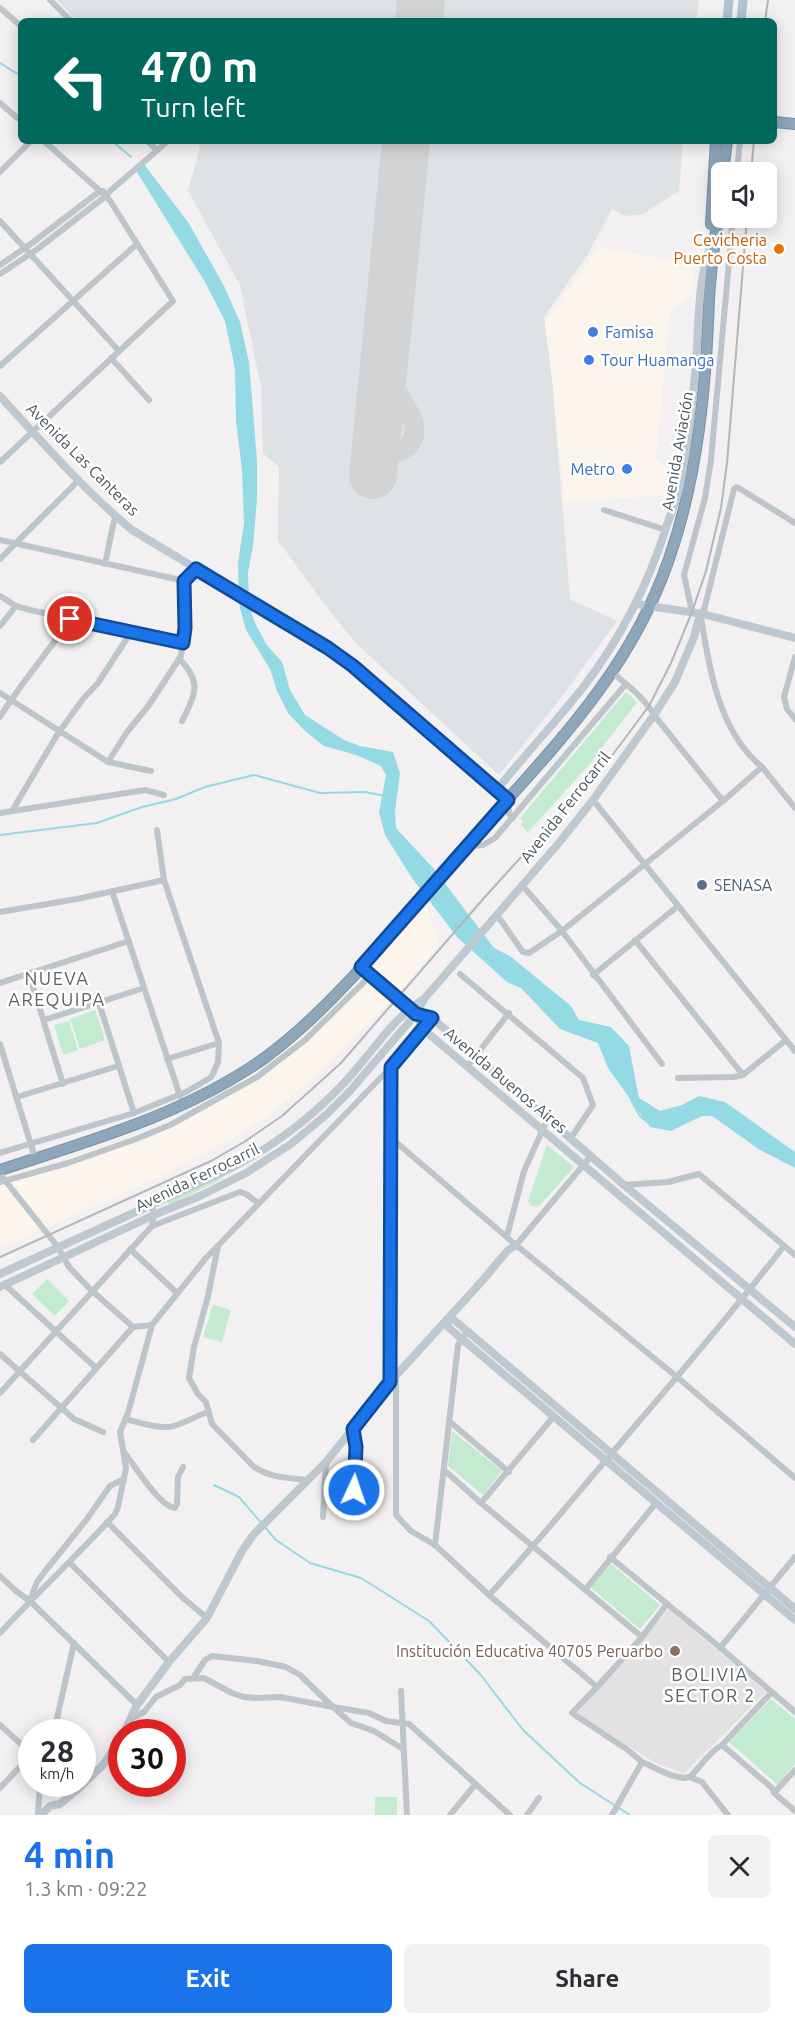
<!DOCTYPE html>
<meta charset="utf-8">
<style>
body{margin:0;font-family:Ubuntu,sans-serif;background:#f2f2f3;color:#2b2b33;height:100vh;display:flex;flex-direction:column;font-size:22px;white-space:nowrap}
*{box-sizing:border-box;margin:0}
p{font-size:20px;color:#7c7c81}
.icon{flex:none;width:33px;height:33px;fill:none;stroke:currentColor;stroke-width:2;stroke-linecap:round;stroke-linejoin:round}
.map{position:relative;height:1815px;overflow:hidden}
.sheet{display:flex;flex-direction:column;background:#fff;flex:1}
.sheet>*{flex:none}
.banner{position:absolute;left:18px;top:18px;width:759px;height:126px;border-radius:9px;box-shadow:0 3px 15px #0003;background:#00695c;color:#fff;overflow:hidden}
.fabs{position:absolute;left:711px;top:162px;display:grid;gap:12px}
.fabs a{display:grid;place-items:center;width:66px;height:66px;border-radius:9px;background:#fff;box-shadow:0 3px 15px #0003;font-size:30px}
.speed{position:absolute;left:18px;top:1719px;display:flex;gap:12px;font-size:30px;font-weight:700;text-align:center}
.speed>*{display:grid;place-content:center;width:78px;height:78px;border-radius:50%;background:#fff;box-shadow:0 3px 15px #0003;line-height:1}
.speed small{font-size:15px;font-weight:400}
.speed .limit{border:9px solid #d22;background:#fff;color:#111}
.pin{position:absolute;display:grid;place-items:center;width:51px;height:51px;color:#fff;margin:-26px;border:3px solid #fff;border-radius:50%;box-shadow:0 2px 6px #0007}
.me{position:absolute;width:66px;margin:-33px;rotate:3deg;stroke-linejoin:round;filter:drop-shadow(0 0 4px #0008)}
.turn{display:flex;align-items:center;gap:21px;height:126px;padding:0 24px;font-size:27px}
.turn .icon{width:78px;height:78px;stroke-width:2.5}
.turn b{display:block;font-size:42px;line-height:51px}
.round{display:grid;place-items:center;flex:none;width:63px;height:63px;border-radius:9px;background:#f2f2f3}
.headline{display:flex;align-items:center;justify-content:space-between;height:102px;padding:0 24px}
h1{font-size:36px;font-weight:700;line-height:45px;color:#1a73e8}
.button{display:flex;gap:12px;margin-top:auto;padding:12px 24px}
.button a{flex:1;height:69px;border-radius:9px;background:#1a73e8;color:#fff;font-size:24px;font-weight:700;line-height:69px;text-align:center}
.button a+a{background:#f2f2f3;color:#2b2b33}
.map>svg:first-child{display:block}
.commercial{fill:#fbf5ec}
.education{fill:#e3e1e1}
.airport{fill:#dfe2e4}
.green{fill:#c3ebd0}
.water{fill:#94dae4}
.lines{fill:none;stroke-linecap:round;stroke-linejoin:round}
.stream{stroke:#94dae4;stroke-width:2}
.taxiway{stroke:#d2d3d5;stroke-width:20}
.runway{stroke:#d2d3d5;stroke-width:48}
.highway-casing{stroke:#7891a6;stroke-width:12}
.street{stroke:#bdc5cb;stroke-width:6}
.secondary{stroke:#bec8d0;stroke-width:8}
.primary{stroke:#b2c1cc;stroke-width:9}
.highway{stroke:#8da6ba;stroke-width:10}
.rail{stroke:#b3b6ba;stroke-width:2}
.route-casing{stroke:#114b97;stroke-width:15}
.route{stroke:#1a73e8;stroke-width:10}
.food-dot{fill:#e8710a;stroke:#fff;stroke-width:2}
.shop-dot{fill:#3f7fe0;stroke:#fff;stroke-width:2}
.service-dot{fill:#5c6f8a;stroke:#fff;stroke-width:2}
.education-dot{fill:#8d6e63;stroke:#fff;stroke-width:2}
.labels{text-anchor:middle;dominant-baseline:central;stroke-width:5;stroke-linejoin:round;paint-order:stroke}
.food-label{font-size:16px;fill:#c56008;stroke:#fff;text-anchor:end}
.shop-label{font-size:16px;fill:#366cbe;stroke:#fff;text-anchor:start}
.street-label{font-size:16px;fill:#4a555c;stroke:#fff}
.service-label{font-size:16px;fill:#4e5e75;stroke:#fff;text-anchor:start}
.education-label{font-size:16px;fill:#785e54;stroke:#fff;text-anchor:end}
.neighbourhood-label{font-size:18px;letter-spacing:1.5px;fill:#5d6164;stroke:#fff}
</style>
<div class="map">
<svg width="795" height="1815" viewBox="0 0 795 1815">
<rect width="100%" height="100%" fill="#f2f0f0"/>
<g class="commercial">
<polygon points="599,247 695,265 691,295 670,311 656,459 671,473 671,495 565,502 545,322"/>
<polygon points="425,902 440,944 385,1007 314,1076 269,1116 229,1140 164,1175 0,1248 0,1178 60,1161 137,1135 171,1120 227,1090 270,1061 356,982"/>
</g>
<polygon class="education" points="669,1609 766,1692 684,1774 654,1762 577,1713"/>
<g class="airport">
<polygon points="57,0 699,0 696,21 77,21"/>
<polygon points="195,141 683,141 679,191 643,214 625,216 612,209 588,254 544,317 552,379 570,599 617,621 561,698 499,775 357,644 335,618 278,541 279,467 263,453 261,387 240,285 188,191 200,146"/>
</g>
<g class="green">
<polygon points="626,692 637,702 588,766 528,832 521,825 523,821 520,818"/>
<polygon points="95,1010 105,1040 80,1049 70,1019"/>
<polygon points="69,1021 78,1050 63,1055 54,1025"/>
<polygon points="547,1145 574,1167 539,1206 531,1206 528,1201"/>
<polygon points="221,1178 225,1178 168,1205 167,1202"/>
<polygon points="47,1279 69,1301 55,1316 32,1294"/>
<polygon points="213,1305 231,1310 222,1342 203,1337"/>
<polygon points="452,1431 502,1471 483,1495 448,1466"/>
<polygon points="611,1564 660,1605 640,1629 591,1588"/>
<polygon points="771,1699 795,1719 795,1764 778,1785 729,1742"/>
<rect x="375" y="1797" width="22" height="18"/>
</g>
<polygon class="water" points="143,163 188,222 224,286 240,322 249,362 257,461 257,500 253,546 248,573 249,605 254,621 266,644 282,662 290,690 305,715 344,740 360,746 393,752 400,773 395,811 396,828 434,869 494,948 510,956 571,1006 579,1020 611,1027 629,1046 639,1098 660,1111 682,1105 699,1096 725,1102 795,1152 795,1168 760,1150 712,1116 702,1116 671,1131 650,1127 608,1068 598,1043 560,1029 521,988 507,982 457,937 412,878 385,835 379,812 386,775 381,766 356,755 324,746 305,731 288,713 277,691 270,669 246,630 239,604 238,563 244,523 242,470 236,421 235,369 225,321 205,282 135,169"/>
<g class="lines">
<g class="stream">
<polyline points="0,63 21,76"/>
<polyline points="112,141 131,157"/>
<polyline points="0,835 97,823 142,807 176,799 205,787 254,775 320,793 365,792 385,796"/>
<polyline points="631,1100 640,1116 647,1122"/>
<polyline points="214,1485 239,1497 276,1540 310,1563 361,1578 429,1621 480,1674 523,1730 580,1783 630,1815"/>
</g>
<path class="taxiway" d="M 380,390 C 378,397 376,405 372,411 C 370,417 366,421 365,428 C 362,464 420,460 414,425 C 413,417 407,410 404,404 C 396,389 387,374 383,357"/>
<g class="runway">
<polyline points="419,21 421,0"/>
<polyline points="373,475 406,141"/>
</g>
<defs>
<g id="highway">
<polyline points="774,122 795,124"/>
<polyline points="723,172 727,141"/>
<polyline points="711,224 716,141"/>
<path d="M 0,1170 C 92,1140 186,1114 266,1057 C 338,1003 394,929 452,862 C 536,764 626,684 669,559 C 698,476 706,386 709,299 C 711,262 717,225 722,188"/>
</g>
</defs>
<use href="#highway" class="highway-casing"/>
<g class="street">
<polyline points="50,0 71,21"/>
<polyline points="0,8 21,26"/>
<polyline points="0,103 21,121"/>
<polyline points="147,141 157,150"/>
<polyline points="0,172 31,141"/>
<polyline points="737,172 740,141"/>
<polyline points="0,221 119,351"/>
<polyline points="0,265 32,243 100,191 103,191"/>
<polyline points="0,274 36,250 106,196 110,191 168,141"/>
<polyline points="111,358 149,400"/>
<polyline points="0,366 137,244"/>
<polyline points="0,462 173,301 109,199 44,141"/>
<polyline points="604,510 666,530"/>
<polyline points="0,540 185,581"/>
<polyline points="0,559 79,480"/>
<polyline points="105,564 115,516"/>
<polyline points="0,596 16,606 30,610 183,643"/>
<polyline points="692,612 684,575 705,498 711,460 733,218"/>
<polyline points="703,614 734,489 737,487 795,523"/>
<polyline points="0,626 16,606"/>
<polyline points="795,657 784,697 787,709 795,719"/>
<path d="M 179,659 C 203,682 195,695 182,721"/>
<path d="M 613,673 C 628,686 644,697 654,715 L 723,801"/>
<polyline points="0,693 108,762 151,771"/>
<path d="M 0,717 C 21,683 48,653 70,619"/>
<polyline points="108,762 127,732 149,705 181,656 185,628 185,581 196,569"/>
<polyline points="762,767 795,808"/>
<polyline points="508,800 509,814 513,818"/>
<polyline points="593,800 795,1051"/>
<polyline points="12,811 57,735 83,699 98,683 131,632"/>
<polyline points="0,813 145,790 164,795"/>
<polyline points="465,847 483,845 495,838 626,684"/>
<polyline points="522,885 562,931 662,1064"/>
<polyline points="112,891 180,1096"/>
<polyline points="0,912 77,899 164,880"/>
<path d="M 497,915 L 523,952 L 529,953 L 562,931 L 723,801 L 762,767 C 719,732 709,668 701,617"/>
<polyline points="635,940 743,1075"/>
<polyline points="361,967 413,1012"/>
<polyline points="29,974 63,1084"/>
<polyline points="460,974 583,1078 593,1105 571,1138"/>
<polyline points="593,975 678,906"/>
<polyline points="0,983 129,941"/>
<polyline points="99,1003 134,1113"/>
<polyline points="44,1020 144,988"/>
<polyline points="0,1044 35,1158"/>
<polyline points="167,1059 219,1043"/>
<polyline points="467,1067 509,1013"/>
<polyline points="678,1078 734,1077 743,1075 786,1040"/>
<polyline points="17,1097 118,1066"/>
<polyline points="390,1137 516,1245 677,1377 795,1478"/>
<polyline points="0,1153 134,1113 186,1092 210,1078 213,1074 218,1062 219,1043 164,880 157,830"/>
<polyline points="0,1174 58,1247 69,1267 91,1290 133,1327"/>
<polyline points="0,1182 68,1163 136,1139 170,1125 257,1077 305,1040 370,976"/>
<polyline points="624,1185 668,1182 699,1174 795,1255"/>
<polyline points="152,1226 240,1192 246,1194 258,1203"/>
<polyline points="507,1236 524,1171 548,1118"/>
<polyline points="516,1245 591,1156"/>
<path d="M 218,1246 L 208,1296 L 194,1347 L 189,1378 L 198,1394 L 206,1402 L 212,1424 L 253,1466 C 269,1478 289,1478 308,1480"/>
<polyline points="130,1249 177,1293"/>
<polyline points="5,1285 96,1368"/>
<polyline points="0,1354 74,1419 103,1432"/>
<path d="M 396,1376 L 396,1515 L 411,1531 L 435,1545 L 489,1595 L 597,1687 L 572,1713 L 628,1750 L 642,1762 L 670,1775 L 684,1778 L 690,1777 C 701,1766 708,1753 722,1745 L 772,1692"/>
<polyline points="390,1382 391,1068"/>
<polyline points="0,1393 152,1226 154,1215 152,1204"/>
<path d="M 125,1419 C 138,1422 155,1428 168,1427 C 181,1426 195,1416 208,1412"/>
<polyline points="449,1421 509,1472"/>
<polyline points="353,1429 356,1447 353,1511"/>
<polyline points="33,1440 133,1327 152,1325"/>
<path d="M 124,1452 C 134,1465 160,1507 175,1508 L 177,1504 L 178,1477 L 183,1467"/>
<polyline points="444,1470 481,1503 642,1637"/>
<polyline points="481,1503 554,1416"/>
<polyline points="323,1517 326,1462"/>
<polyline points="107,1522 182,1597 207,1618"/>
<polyline points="435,1545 458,1345 464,1336"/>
<polyline points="610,1557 716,1644 795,1712"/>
<polyline points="70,1563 169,1662"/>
<polyline points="0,1576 16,1591 30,1601 137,1705"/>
<polyline points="585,1590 656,1503"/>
<path d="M 489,1595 C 532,1549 571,1501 612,1453 C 670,1385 729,1317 784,1246"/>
<polyline points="31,1598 37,1582 46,1570 87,1519 110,1486 124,1479"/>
<path d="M 0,1633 C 37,1593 78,1555 115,1514 L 118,1507 L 126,1468 L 120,1432 L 128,1413 L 152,1325 L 206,1258 L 391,1067 L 432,1018"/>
<polyline points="720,1648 795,1557"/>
<polyline points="194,1677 205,1660 212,1656 257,1661 286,1667 300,1675 333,1707 369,1713 386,1721 409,1724 510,1815"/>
<polyline points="597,1687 642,1637 667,1604"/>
<polyline points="401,1691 407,1815"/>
<polyline points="131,1719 144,1712 156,1697 180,1685 185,1679 204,1678 232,1693 244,1697 257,1698 280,1697 333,1707 351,1723 374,1731 403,1749"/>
<polyline points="0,1725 32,1754"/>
<polyline points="51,1732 55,1727 74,1643"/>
<polyline points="722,1745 772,1788 774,1793 795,1811"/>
<polyline points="690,1777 702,1782 728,1815"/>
<polyline points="0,1788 32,1754"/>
<polyline points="774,1793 795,1770"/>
<polyline points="38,1815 40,1784"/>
<polyline points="450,1815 475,1785"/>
<polyline points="527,1815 539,1798"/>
<polyline points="612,1815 642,1762"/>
</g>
<g class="secondary">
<path d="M 0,396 C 42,442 84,490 132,530 L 328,648 L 353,666 L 508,800"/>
<polyline points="636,604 703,614 795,638"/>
<path d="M 497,790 C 525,754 557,721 585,685 C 621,637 648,585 666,528 C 671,512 679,496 681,480 C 688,442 693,402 696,363 C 699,324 697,282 711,245"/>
<polyline points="416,1014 423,1029 795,1344"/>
<polyline points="416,1014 432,1018 624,1185 795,1327"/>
<path d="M 0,1274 L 221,1173 C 267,1151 309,1120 344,1083 C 370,1056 391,1019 424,999"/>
<polyline points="0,1287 154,1215 202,1195 246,1173 291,1144 327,1114 349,1092 416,1014 424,999 558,844 593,800 654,715 675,682 694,637 700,614"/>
<polyline points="447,1320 448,1327 462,1339 795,1620"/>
<polyline points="447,1320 454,1320 460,1325 795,1609"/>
<polyline points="124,1732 137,1705 169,1662 207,1618 242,1551 254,1534 326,1462 390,1382 483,1280 507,1251 516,1245"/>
<polyline points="41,1815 50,1806 60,1804 78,1789 103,1765 122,1737"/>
</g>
<g class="primary">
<polyline points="727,21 729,0"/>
<polyline points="741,21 743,0"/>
</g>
<use href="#highway" class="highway"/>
<g class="rail">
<polyline points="765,21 768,0"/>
<polyline points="751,172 754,141"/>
<polyline points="0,1257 211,1161 244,1142 282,1116 341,1063 484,898 608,761 649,706 671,663 692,612 706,571 721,508 727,463 747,218"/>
</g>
</g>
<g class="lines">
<defs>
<polyline id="route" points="70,619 183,643 185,628 184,581 196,569 328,648 353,666 508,800 361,967 416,1014 432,1018 391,1067 390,1382 353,1429 356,1447 354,1490"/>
</defs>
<use href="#route" class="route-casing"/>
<use href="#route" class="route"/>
</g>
<circle class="food-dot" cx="779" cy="249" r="6"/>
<g class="shop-dot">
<circle cx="593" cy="332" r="6"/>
<circle cx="589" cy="360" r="6"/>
<circle cx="627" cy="469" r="6"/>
</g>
<circle class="service-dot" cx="702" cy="885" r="6"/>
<circle class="education-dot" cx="675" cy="1651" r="6"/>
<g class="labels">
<g class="food-label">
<text x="767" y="240">Cevicheria<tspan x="767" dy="18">Puerto Costa</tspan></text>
</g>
<g class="shop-label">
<text x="605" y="332">Famisa</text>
<text x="601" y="360">Tour Huamanga</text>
<text x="615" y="469" text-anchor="end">Metro</text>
</g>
<g class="street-label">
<text transform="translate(677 451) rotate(-80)">Avenida Aviación</text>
<text transform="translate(83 459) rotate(45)">Avenida Las Canteras</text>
<text transform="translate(565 807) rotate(-52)">Avenida Ferrocarril</text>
<text transform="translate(506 1080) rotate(40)">Avenida Buenos Aires</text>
<text transform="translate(197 1177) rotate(-26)">Avenida Ferrocarril</text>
</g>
<g class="service-label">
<text x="714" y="885">SENASA</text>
</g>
<g class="education-label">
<text x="663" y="1651">Institución Educativa 40705 Peruarbo</text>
</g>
<g class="neighbourhood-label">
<text x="57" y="978">NUEVA<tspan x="57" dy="21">AREQUIPA</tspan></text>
<text x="710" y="1674">BOLIVIA<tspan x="710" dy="21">SECTOR 2</tspan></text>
</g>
</g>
</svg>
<div class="fabs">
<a><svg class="icon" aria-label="sound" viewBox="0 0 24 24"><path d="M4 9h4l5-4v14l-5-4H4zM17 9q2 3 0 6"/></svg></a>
</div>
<div class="speed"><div>28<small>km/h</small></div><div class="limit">30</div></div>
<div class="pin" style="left:70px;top:619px;background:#d93025"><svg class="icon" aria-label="arrive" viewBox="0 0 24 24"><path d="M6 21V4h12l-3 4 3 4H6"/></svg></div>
<svg class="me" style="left:354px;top:1490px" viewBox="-20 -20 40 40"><circle r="17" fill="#1a73e8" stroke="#fff" stroke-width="3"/><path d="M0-11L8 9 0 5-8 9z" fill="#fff"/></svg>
<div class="banner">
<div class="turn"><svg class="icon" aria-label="left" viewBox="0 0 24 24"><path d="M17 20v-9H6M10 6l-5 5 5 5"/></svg><div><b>470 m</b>Turn left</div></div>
</div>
</div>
<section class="sheet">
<div class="headline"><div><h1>4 min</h1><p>1.3 km · 09:22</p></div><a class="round"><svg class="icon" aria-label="close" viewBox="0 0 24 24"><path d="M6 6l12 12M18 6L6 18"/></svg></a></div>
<div class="button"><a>Exit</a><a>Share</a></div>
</section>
